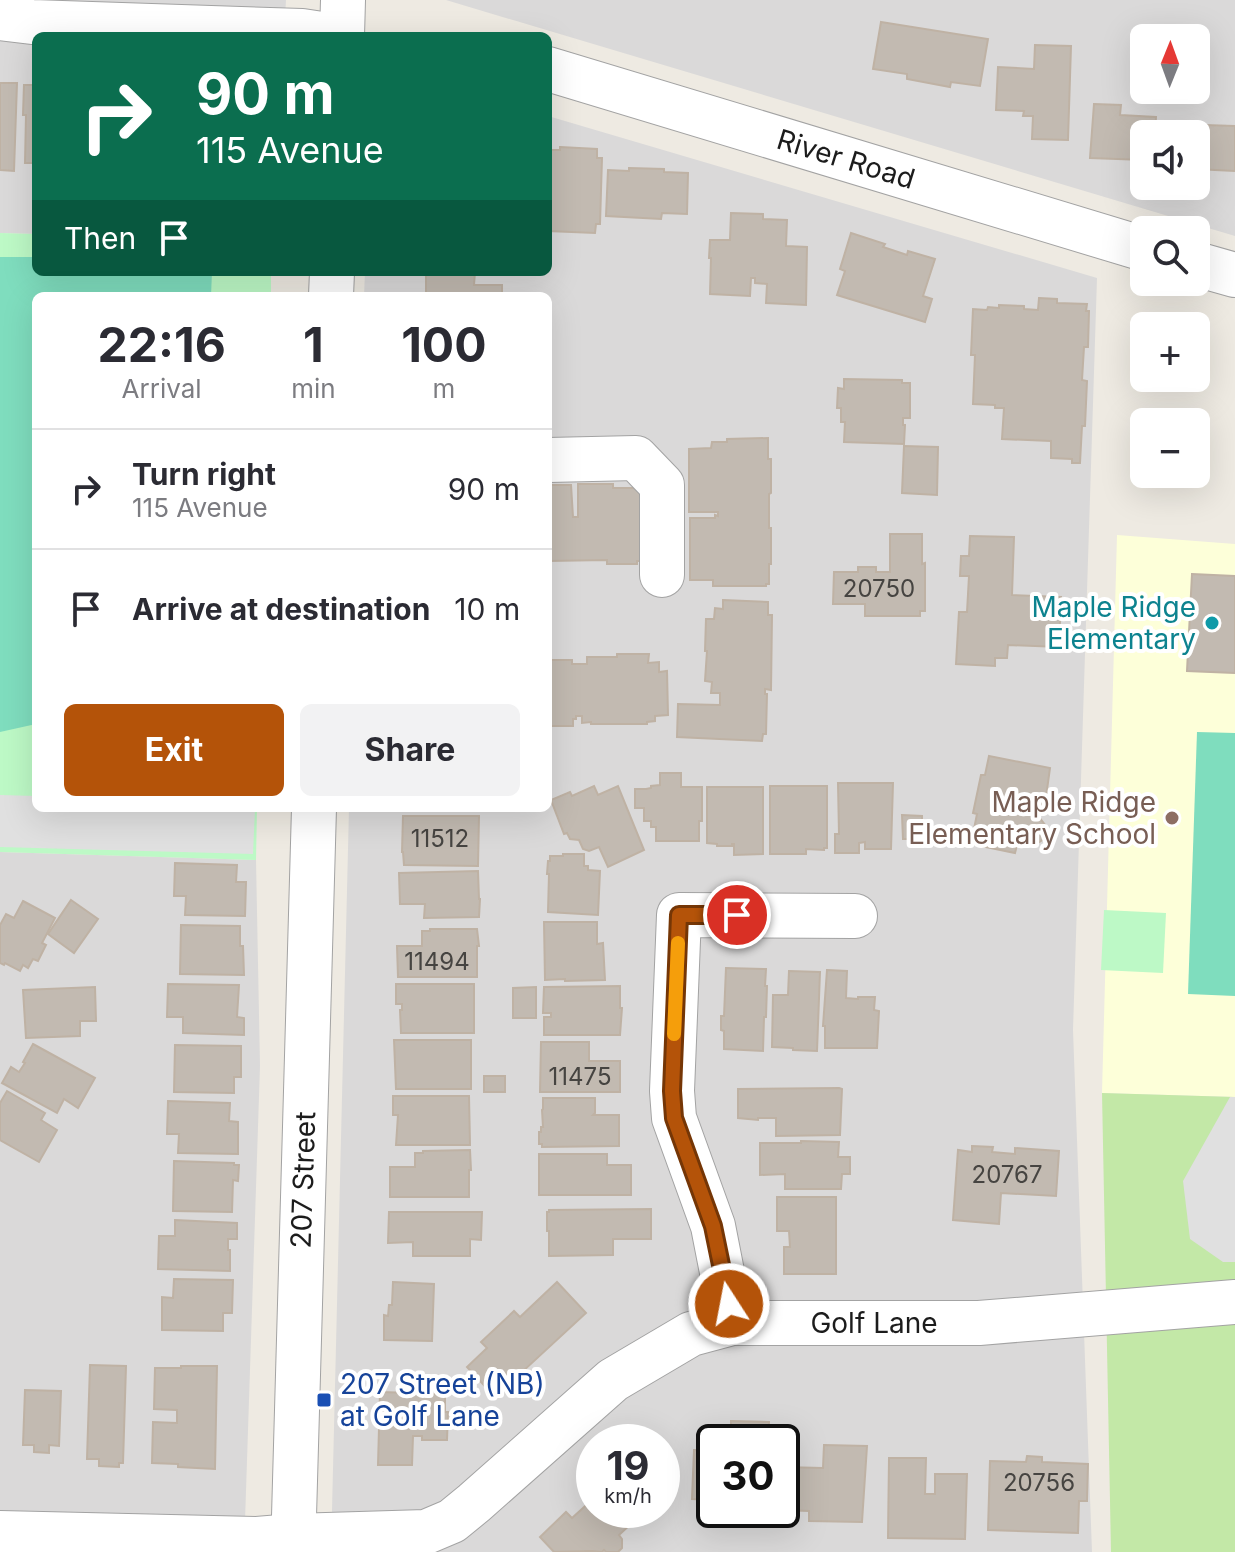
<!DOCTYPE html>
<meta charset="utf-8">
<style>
body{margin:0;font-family:Inter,sans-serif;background:#f2f2f3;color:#2b2b33;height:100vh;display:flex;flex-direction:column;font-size:30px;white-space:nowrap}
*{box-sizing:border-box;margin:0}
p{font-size:26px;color:#7c7c81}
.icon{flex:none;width:44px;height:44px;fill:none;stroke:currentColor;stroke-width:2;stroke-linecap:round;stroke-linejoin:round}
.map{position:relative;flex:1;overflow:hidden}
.panel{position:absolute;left:32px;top:292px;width:520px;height:520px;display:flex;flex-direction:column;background:#fff;border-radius:12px;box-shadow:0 8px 32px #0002}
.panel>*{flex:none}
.top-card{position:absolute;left:32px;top:32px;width:520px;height:244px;border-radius:12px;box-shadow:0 8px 32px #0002;background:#0b6e4f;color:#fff;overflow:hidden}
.needle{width:52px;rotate:1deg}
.tools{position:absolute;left:1130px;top:24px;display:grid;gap:16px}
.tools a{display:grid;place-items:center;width:80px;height:80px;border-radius:12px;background:#fff;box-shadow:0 8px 32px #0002;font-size:40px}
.speed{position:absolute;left:576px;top:1424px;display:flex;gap:16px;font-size:40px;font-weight:700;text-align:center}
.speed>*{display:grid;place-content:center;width:104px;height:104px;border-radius:50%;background:#fff;box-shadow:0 8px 32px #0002;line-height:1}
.speed small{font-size:20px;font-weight:400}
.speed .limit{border:4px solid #111;border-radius:12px;background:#fff;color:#111}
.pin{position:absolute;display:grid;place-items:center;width:68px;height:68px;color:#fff;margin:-34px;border:4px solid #fff;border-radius:50%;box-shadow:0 2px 8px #0007}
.me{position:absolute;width:88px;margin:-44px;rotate:349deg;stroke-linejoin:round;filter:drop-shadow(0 0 6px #0008)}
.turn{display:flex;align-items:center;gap:28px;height:168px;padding:0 32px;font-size:36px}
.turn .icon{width:104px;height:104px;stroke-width:2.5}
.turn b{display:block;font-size:56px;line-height:68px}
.then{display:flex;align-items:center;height:76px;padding:0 32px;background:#0003;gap:16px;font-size:30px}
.eta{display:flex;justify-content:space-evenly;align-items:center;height:136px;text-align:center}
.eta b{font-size:48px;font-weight:700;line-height:56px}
.action{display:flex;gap:16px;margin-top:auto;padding:16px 32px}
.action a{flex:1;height:92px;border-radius:12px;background:#b45309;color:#fff;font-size:32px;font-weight:700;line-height:92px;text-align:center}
.action a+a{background:#f2f2f3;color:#2b2b33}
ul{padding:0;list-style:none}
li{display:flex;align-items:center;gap:24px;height:120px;padding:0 32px;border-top:2px solid #e1e1e2}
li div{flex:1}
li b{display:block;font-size:30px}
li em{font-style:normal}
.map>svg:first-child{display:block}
.residential{fill:#dad9d9;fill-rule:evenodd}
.education{fill:#fdffd9}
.grass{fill:#c3e8a7}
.park{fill:#bdf9c6}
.pitch{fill:#7fddbe}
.parking{fill:#e0e0e0}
.building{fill:#c2bab1;stroke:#bfb2a4;stroke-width:2}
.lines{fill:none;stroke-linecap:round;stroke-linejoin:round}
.minor-casing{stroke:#a3a3a3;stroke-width:46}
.minor{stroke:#fff;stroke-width:44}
.route-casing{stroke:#753606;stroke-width:20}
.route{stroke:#b45309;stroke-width:14}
.slow{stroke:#f59e0b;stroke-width:14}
.culture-dot{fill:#0f9aa8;stroke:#fff;stroke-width:3}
.education-dot{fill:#8d6e63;stroke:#fff;stroke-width:3}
.transit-dot{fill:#1a4fb4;stroke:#fff;stroke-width:3}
.labels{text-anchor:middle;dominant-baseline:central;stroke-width:8;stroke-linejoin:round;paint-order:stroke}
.number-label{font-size:24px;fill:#464441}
.street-label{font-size:28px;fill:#1c1c1c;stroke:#fff}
.culture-label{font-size:28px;fill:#0d838f;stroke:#fff;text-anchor:end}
.education-label{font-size:28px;fill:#785e54;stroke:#fff;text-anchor:end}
.transit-label{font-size:28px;fill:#164399;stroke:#fff;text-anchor:start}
</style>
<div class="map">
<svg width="1235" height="1552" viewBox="0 0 1235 1552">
<rect width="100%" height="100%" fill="#eeeae2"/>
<g class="residential">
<polygon points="0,0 286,0 284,36 36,36 36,234 0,233"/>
<path d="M 446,0 L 1235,0 L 1235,236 ZM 1144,38 L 1196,38 L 1196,90 L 1144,90 ZM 1144,134 L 1196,134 L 1196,186 L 1144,186 Z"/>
<path d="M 548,116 L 1097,278 L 1073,1030 L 1092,1552 L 331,1552 L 349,808 L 548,808 L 548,296 L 364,296 L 365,272 L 548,272 ZM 594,1442 L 662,1442 L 662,1510 L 594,1510 ZM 714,1442 L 782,1442 L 782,1510 L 714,1510 Z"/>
<polygon points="0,852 256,860 260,1066 244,1552 0,1552"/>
</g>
<polygon class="education" points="1117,535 1235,544 1235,1097 1102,1093"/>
<polygon class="grass" points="1102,1093 1235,1097 1235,1552 1111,1552"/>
<g class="park">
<polygon points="0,233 36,234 36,272 271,272 271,296 36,296 36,808 257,808 256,860 0,852"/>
<polygon points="1104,910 1166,913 1163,973 1101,970"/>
</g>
<g class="pitch">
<polygon points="0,257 36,257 36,272 212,272 211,296 36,296 36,724 0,732"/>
<polygon points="1197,732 1235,733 1235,996 1188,994"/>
</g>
<g class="parking">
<polygon points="0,795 36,796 36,808 255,808 253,854 0,847"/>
<polygon points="1230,1097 1235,1097 1235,1262 1223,1262 1190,1239 1183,1181"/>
</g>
<g class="building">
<polygon points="881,22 988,39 980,86 951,82 950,87 907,79 907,74 873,69"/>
<polygon points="1035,45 1071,46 1068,140 1032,139 1033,116 1023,116 1024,111 996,110 998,67 1034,69"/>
<polygon points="0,83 17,83 14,171 0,170"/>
<polygon points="24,85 36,85 36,163 25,163 26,115 23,115"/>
<polygon points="1094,104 1121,105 1120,115 1156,117 1155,134 1144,134 1144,160 1090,158"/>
<polygon points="1173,124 1235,126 1235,171 1196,169 1196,134 1173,134"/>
<polygon points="560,147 597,149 597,158 602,158 600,224 596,224 595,233 548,231 548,150 560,150"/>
<polygon points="629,168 664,169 664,172 688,173 687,214 662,213 661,219 606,216 608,170 629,171"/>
<polygon points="731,213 763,214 763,219 787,220 786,246 807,247 806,305 766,303 767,284 755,283 755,278 751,278 750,296 710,294 711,258 709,258 710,240 730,240"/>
<polygon points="851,233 885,244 883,247 907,255 908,251 935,259 923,296 932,299 925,322 837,295 845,271 840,269"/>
<polygon points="426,272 475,272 474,285 502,285 502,296 426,296"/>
<polygon points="1039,298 1057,299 1057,303 1087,304 1086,311 1089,311 1088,347 1084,347 1082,380 1087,381 1085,426 1082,426 1080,463 1072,463 1072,459 1051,458 1051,441 1002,439 1004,408 995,408 995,405 973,404 975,355 971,355 973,309 987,310 988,307 999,308 999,305 1024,306 1024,309 1038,310"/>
<polygon points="844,379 902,380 902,383 910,383 910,418 903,418 903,425 905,425 904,444 844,442 845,422 841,422 841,408 837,408 838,388 844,389"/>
<polygon points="768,438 768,459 771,459 771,493 769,494 769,528 771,528 771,564 769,564 769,584 766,584 766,586 713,586 713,580 690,580 690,518 715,518 715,515 718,516 718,512 689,512 689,449 711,448 712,442 727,442 727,439"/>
<polygon points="904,446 938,447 937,495 902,493"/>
<polygon points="578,484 613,484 613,488 640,488 640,507 643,507 650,561 637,561 637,564 607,564 607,560 548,561 548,485 571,485 573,517 578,517"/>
<polygon points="890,534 922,534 922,564 925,563 925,611 920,611 920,616 865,616 865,604 833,604 834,572 858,572 858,567 876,567 876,572 890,572"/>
<polygon points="970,536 1014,537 1012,595 1061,597 1059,647 1008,645 1007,658 995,658 995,666 956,664 959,612 967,612 969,576 960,576 961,556 969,556"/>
<polygon points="1192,574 1235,576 1235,673 1187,671"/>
<polygon points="723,600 768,602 768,615 772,615 771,690 765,689 765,694 767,694 766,734 763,734 762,741 677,737 678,704 720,705 720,693 711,693 712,682 705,681 707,651 705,651 706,619 714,619 715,608 723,609"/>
<polygon points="617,654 649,654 648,663 659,662 659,672 667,671 668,715 655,716 655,721 647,722 647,724 591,724 591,722 582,723 582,716 576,716 576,719 573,719 573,726 548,726 548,660 572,660 572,664 587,664 587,657 617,657"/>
<polygon points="989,756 1050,768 1046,797 1044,797 1039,817 1046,826 1044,839 1035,845 1018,841 1015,853 971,844 977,814 973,813 981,775 985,775"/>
<polygon points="660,773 681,773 681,787 702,787 702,821 699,821 699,841 656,841 656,827 651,827 651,821 644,821 644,808 635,808 635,789 646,789 651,788 651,786 660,785"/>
<polygon points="838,783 893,783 891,849 865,849 865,842 859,843 859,853 835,853 835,834 839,834"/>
<polygon points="594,786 598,795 618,786 644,850 608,867 599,847 589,851 583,849 579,840 570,839 567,833 564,834 551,800 570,792 572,796"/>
<polygon points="770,786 827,786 827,848 824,848 824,850 806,849 806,854 770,854"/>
<polygon points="707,787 763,787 763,854 734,855 734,844 732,844 732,846 717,846 717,844 707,843"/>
<polygon points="902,815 922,816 922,839 903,839"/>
<polygon points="403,816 479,816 478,866 404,865 403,852 402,852"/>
<polygon points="563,854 584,854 584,866 588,866 588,870 600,871 598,915 548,912 549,874 547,874 548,861 550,861 550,856 563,856"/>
<polygon points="175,863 237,865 236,882 246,882 245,916 185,915 186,896 174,896"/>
<polygon points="478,871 479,899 480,899 479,917 424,918 425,904 400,904 399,873"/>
<polygon points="71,900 98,919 74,953 48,934"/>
<polygon points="23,901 55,918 42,943 46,945 38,961 33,959 28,968 23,965 20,971 5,963 4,965 0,963 0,925 6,914 14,918"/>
<polygon points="544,922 597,922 597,944 603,943 605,980 565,981 565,979 545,980"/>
<polygon points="181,925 240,926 240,946 243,946 244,975 180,974"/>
<polygon points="430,929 477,929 479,946 477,946 477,977 398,977 397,946 422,946 422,931 430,931"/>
<polygon points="726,968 766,969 765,986 767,986 766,1017 764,1017 763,1051 724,1049 724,1031 721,1030 721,1016 724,1016"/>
<polygon points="827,970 847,971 846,998 858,999 858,997 875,997 874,1010 879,1011 877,1048 825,1048 825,1026 823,1026"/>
<polygon points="789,971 820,972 817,1051 793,1050 793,1048 772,1047 773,995 788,995"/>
<polygon points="168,984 239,985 237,1017 244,1018 244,1035 183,1033 183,1017 167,1017"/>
<polygon points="396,984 474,984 474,1033 401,1033 400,1010 402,1010 402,1004 396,1004"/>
<polygon points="620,986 620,1008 622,1008 620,1035 544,1035 544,1017 551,1017 551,1013 543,1013 544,987"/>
<polygon points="95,987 96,1021 80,1021 80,1036 26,1038 23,990"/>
<polygon points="536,987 536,1018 513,1018 513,988"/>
<polygon points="394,1040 471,1040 471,1089 396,1089"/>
<polygon points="541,1042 589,1042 589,1061 620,1061 620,1092 540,1092"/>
<polygon points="33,1044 95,1078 78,1108 64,1099 57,1113 2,1083 11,1067 19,1072 25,1063 23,1062"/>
<polygon points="175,1045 241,1046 241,1077 234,1077 234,1093 174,1092"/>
<rect x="484" y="1076" width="21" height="16"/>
<polygon points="839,1088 842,1089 840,1135 776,1136 776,1118 758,1118 758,1120 738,1118 738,1089"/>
<polygon points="7,1091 45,1113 41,1120 57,1130 39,1162 0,1140 0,1103"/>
<polygon points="393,1096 469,1096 470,1145 396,1145 398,1115 393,1115"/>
<polygon points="543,1098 595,1098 595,1113 593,1115 619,1115 619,1146 542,1147 542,1144 539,1144 539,1132 541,1132 541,1127 543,1127 542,1110 543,1109"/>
<polygon points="168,1101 230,1103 229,1121 238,1122 238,1154 178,1153 179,1134 167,1134"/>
<polygon points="801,1141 839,1142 838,1157 850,1157 850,1174 842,1174 841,1189 785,1189 785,1174 760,1175 760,1143 801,1143"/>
<polygon points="972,1146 993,1147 992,1152 1015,1154 1015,1148 1059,1151 1056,1196 1001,1193 999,1224 953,1220 958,1150 972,1152"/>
<polygon points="470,1150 471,1170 469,1170 469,1197 390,1197 390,1167 415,1167 415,1153 423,1153 423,1151"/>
<polygon points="539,1154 607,1154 607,1165 631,1165 631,1195 539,1195"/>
<polygon points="174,1161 234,1163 234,1165 239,1165 238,1181 233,1180 232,1212 173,1211"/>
<polygon points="777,1197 836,1197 836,1274 784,1274 784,1247 790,1247 789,1231 777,1231"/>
<polygon points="651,1209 651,1239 613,1239 613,1255 549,1256 549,1231 547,1231 547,1212 549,1212 549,1210"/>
<polygon points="389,1212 482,1212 481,1240 470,1239 470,1256 413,1256 413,1242 388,1243"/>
<polygon points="175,1220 237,1223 237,1239 228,1239 228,1250 230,1250 230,1271 158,1269 159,1236 175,1236"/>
<polygon points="174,1279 233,1280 232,1313 223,1313 223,1331 162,1330 162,1297 173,1298"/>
<polygon points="393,1282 434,1284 432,1341 384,1340 384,1315 388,1316 389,1305 392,1305"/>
<polygon points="557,1282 586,1313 495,1397 467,1367 487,1348 481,1342 514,1311 520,1317"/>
<polygon points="90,1365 126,1366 123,1463 119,1463 119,1467 99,1466 99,1459 87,1459"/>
<polygon points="181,1366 217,1366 215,1469 178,1467 178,1464 152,1463 153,1422 177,1423 177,1410 154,1409 155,1368 181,1368"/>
<polygon points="25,1390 61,1391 59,1446 49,1445 49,1453 34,1452 34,1445 23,1445"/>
<polygon points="380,1392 445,1394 445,1412 448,1412 447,1440 422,1440 422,1436 413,1436 412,1465 378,1465"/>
<polygon points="731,1421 769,1422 768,1442 731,1442"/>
<polygon points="824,1445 867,1446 862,1522 809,1521 809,1511 780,1510 782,1510 782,1467 823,1468"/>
<polygon points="694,1450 714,1451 714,1500 692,1499"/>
<polygon points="1027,1456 1042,1457 1042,1462 1088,1464 1087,1501 1079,1501 1078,1533 988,1530 990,1461 1026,1462"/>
<polygon points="889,1458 926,1458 925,1494 935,1494 935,1474 967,1474 965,1539 888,1538"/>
<polygon points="594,1498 594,1510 646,1510 619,1535 622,1539 622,1548 618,1552 606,1552 604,1550 602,1552 592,1551 554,1552 540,1537 566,1512 572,1518"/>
</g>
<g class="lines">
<defs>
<g id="minor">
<polyline points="0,18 32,22 302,31 335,36"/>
<polyline points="342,36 343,0"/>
<polyline points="548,69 1144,249"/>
<polyline points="1196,264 1235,275"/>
<polyline points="331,296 332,272"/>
<polyline points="548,460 636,458 662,485 662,575"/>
<polyline points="732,1323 713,1226 674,1118 672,1091 679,915 855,916"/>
<polyline points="0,1533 257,1539 293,1536 426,1532 452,1521 474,1503 613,1380 691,1334 732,1323 979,1323 1235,1302"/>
<polyline points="293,1552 314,808"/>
</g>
</defs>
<use href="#minor" class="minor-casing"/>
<use href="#minor" class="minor"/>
</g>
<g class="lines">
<defs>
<polyline id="route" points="729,1304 713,1226 674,1118 672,1091 679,915 737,915"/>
</defs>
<use href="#route" class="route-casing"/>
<use href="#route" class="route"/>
<polyline class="slow" points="674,1034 678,943"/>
</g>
<circle class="culture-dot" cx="1212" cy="623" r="8"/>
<circle class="education-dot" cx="1172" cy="818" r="8"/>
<rect class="transit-dot" x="316" y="1392" width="16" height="16" rx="4"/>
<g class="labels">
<g class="number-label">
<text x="879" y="588">20750</text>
<text x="440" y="838">11512</text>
<text x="437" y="961">11494</text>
<text x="580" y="1076">11475</text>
<text x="1007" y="1174">20767</text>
<text x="1039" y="1482">20756</text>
</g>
<g class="street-label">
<text transform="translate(846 159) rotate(17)">River Road</text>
<text transform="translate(303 1180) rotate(-88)">207 Street</text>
<text x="874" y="1323">Golf Lane</text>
</g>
<g class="culture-label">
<text x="1196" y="607">Maple Ridge<tspan x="1196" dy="32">Elementary</tspan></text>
</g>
<g class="education-label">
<text x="1156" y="802">Maple Ridge<tspan x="1156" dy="32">Elementary School</tspan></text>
</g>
<g class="transit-label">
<text x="340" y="1384">207 Street (NB)<tspan x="340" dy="32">at Golf Lane</tspan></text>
</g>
</g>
</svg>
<div class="tools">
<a><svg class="needle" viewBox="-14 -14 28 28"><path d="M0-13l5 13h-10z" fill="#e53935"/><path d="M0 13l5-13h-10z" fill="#7c7c81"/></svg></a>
<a><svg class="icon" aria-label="sound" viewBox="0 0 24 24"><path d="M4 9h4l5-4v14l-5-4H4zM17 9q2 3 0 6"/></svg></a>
<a><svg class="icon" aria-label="search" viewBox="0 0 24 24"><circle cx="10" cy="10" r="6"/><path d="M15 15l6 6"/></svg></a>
<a>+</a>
<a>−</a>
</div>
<div class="speed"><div>19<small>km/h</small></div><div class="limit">30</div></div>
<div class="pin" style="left:737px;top:915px;background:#d93025"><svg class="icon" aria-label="arrive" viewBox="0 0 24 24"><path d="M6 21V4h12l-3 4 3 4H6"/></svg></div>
<svg class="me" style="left:729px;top:1304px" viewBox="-20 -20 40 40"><circle r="17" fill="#b45309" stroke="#fff" stroke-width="3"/><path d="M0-11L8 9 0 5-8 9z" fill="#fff"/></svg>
<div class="top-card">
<div class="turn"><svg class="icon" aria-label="right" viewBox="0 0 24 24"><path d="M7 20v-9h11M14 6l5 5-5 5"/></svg><div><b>90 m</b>115 Avenue</div></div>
<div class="then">Then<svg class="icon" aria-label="arrive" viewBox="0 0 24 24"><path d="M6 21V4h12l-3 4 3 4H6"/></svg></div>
</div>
<section class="panel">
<div class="eta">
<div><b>22:16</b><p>Arrival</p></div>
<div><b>1</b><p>min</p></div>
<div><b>100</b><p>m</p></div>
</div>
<ul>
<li><svg class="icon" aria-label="right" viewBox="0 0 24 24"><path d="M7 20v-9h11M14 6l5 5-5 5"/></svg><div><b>Turn right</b><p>115 Avenue</p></div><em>90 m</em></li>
<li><svg class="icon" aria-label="arrive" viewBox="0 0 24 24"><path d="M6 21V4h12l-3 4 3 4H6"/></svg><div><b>Arrive at destination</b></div><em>10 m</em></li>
</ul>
<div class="action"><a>Exit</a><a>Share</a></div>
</section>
</div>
